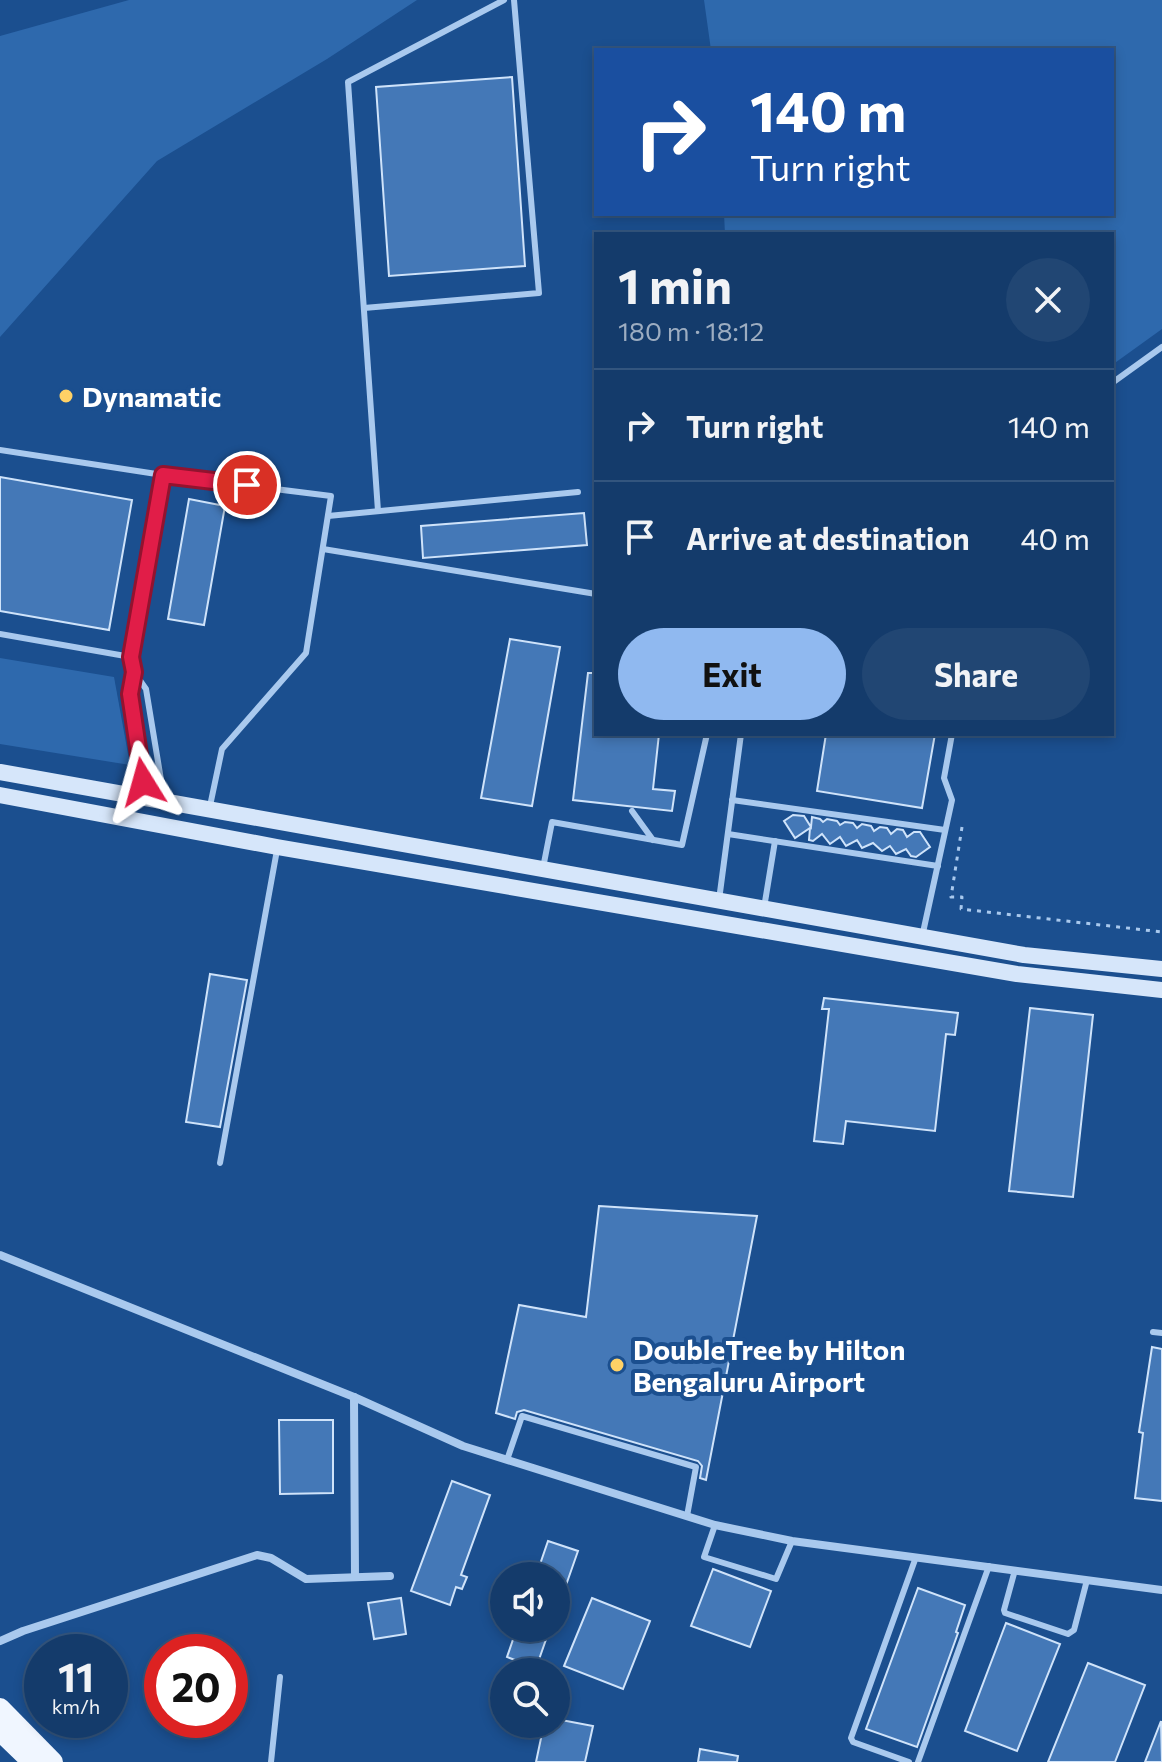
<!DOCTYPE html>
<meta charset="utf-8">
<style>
body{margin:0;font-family:Commissioner,sans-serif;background:#214673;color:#f1f3f6;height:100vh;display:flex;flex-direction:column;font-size:30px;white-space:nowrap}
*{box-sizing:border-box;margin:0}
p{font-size:26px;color:#9dadc1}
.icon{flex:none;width:44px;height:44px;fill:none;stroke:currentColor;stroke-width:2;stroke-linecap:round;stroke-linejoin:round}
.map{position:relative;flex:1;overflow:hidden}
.details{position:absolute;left:594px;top:232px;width:520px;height:504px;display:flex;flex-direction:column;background:#143b6b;border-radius:0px;box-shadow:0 4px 12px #0003,0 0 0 2px #33557e}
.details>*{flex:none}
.banner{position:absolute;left:594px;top:48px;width:520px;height:168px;border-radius:0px;box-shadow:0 4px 12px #0003,0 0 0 2px #33557e;background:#1a4fa0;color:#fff;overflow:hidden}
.tools{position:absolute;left:490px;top:1562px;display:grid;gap:16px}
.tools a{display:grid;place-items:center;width:80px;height:80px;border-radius:50%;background:#143b6b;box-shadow:0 4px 12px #0003,0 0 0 2px #33557e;font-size:40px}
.speed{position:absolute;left:24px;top:1634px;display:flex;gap:16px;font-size:40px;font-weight:700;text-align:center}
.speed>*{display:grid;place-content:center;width:104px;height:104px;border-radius:50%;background:#143b6b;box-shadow:0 4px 12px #0003,0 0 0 2px #33557e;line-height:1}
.speed small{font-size:20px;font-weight:400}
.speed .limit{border:12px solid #d22;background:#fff;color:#111}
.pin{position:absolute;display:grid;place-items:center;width:68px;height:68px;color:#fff;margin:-34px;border:4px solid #fff;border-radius:50%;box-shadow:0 2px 8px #0007}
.me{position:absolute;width:88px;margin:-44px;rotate:352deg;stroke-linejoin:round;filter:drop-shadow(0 0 6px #0008)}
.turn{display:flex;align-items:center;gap:28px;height:168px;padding:0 24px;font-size:36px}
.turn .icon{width:104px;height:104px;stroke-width:2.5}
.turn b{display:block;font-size:56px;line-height:68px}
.round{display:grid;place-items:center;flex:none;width:84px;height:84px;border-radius:42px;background:#214673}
.overview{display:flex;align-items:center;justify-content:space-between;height:136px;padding:0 24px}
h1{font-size:48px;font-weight:700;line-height:60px}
.primary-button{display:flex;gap:16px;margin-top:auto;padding:16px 24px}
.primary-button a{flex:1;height:92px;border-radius:48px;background:#90b9f0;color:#111;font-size:32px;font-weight:700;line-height:92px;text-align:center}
.primary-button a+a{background:#214673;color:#f1f3f6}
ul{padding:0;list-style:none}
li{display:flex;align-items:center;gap:24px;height:112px;padding:0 24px;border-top:2px solid #33557e}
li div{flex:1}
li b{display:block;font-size:30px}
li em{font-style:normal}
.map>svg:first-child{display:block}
.green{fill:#2e69ad}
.building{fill:#4478b7;stroke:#cfe3fa;stroke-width:2}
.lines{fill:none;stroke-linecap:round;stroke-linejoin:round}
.path{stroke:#a9c9ee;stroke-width:3;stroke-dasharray:4 6;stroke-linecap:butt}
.lane{stroke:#a9c9ee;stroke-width:6}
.street{stroke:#a9c9ee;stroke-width:8}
.secondary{stroke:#d6e6fa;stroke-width:16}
.primary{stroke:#f0f6ff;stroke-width:20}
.route-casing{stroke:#92132f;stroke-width:20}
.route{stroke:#e11d48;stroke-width:14}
.poi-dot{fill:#ffd166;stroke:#1b4f8f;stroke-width:3}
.labels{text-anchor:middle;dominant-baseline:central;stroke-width:8;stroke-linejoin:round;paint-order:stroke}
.poi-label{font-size:28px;font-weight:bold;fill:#fff;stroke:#1b4f8f;text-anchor:start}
</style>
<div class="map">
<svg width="1162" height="1762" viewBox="0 0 1162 1762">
<rect width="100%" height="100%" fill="#1b4f8f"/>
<g class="green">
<polygon points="129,0 417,0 327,59 157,161 0,337 0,36"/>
<polygon points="704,0 1162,0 1162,329 1112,365 1112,234 725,234 724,214 1112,214 1112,50 711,50"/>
<polygon points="0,658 114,677 130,765 0,744"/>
</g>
<g class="building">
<polygon points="512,77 525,266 389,276 376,87"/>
<polygon points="0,477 132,500 109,630 0,611"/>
<polygon points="189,499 225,506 204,625 168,619"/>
<polygon points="584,513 587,545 423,558 421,526"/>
<polygon points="510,639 560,647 532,806 481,798"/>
<polygon points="588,673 596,673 596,734 659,734 653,789 675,791 672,811 573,800"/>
<polygon points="826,734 935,734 922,808 817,791"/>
<polygon points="793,815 804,816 811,827 812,817 820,819 823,822 827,819 837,821 840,825 845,822 853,823 857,828 862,824 871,826 874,831 880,827 887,828 891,834 897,829 903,830 907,837 914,832 920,832 930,847 916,857 911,856 906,849 896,854 890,846 882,851 873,843 862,848 857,840 846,846 840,837 830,844 822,834 813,841 809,840 810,828 795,838 784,821"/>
<polygon points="210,974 247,980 220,1127 186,1122"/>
<polygon points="824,998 958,1013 955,1035 946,1034 935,1131 846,1121 843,1144 814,1141 829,1009 822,1009"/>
<polygon points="1030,1008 1093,1015 1073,1197 1009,1191"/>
<polygon points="599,1206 757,1216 706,1480 700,1478 702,1466 698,1461 524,1410 517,1412 515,1419 496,1413 519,1305 586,1317"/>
<polygon points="1152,1347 1162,1349 1162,1501 1135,1498 1143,1433 1139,1432"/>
<polygon points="279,1420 333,1420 333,1493 280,1494"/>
<polygon points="452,1481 490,1495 461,1575 467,1577 462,1589 456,1587 450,1605 411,1591"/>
<polygon points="548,1541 578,1551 558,1608 556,1576 536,1576"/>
<polygon points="713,1569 771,1591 750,1647 691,1626"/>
<polygon points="918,1588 965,1605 956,1632 958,1633 917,1747 866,1729"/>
<polygon points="401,1598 406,1634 374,1639 368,1603"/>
<polygon points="592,1598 650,1621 623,1689 564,1666"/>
<polygon points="1006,1623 1060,1644 1017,1751 965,1731"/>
<polygon points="517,1628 550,1628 536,1668 507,1657"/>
<polygon points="1088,1663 1145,1685 1115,1762 1048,1762"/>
<polygon points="556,1719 593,1726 585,1762 536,1762 544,1724 556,1724"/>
<polygon points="1161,1721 1162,1762 1145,1762"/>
<polygon points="700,1749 738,1756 737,1762 698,1762"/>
</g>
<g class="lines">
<polyline class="path" points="962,827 951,897 962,897 961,909 1162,932"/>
<g class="lane">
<polyline points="364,308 539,293 514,0"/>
<polyline points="1112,383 1162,347"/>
<polyline points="0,450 163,475 131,657 134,672 146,689 164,798"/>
<polyline points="163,475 331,496 306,653 222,749 210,806"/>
<polyline points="378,511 348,82 504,0"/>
<polyline points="328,516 578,492"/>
<polyline points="323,549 596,594"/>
<polyline points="0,634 131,657"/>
<polyline points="134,672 130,694 145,795"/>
<polyline points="732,800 945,830"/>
<polyline points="632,811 653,840"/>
<polyline points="728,834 938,866"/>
<polyline points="543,868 552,822 682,845 707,734"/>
<polyline points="719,900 741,734"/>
<polyline points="764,908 775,841"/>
<polyline points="922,937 952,800 944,778 952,734"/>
<polyline points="220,1163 277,850"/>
<polyline points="1153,1332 1162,1333"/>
<polyline points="507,1460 522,1416 696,1467 687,1516"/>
<polyline points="715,1525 704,1557 776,1579 792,1541"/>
<polyline points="1015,1570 1004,1610 1005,1613 1068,1634 1074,1630 1087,1580"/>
<polyline points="271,1762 280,1677"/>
<polyline points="909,1762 853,1742 851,1738 916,1557"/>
<polyline points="918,1762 989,1566"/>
</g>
<g class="street">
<polyline points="0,1255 354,1397 463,1446 715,1525 792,1541 1162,1590"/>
<polyline points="354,1397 355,1577"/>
<polyline points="0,1641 23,1631 257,1555 271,1558 306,1579 390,1576"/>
</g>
<g class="secondary">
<polyline points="0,772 1024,955 1162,969"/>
<polyline points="0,795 277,847 1017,974 1162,990"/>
</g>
<g class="primary">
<polyline points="0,1708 53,1762"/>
<polyline points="0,1731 32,1762"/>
</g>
</g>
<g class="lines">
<defs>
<polyline id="route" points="143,782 130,694 134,672 131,657 163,475 247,485"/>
</defs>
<use href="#route" class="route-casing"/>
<use href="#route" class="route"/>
</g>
<g class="poi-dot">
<circle cx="66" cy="396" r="8"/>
<circle cx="617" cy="1365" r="8"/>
</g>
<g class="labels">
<g class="poi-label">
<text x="82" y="396">Dynamatic</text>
<text x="633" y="1349">DoubleTree by Hilton<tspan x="633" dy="32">Bengaluru Airport</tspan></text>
</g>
</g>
</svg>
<div class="tools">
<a><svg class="icon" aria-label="sound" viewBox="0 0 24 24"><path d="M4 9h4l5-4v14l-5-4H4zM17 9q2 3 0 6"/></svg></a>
<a><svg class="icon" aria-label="search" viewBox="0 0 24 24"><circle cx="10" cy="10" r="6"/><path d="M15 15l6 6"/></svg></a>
</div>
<div class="speed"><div>11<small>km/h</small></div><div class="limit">20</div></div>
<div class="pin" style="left:247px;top:485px;background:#d93025"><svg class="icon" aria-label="arrive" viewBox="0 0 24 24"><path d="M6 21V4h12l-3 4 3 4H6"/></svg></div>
<svg class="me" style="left:143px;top:782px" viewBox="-20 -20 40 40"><path d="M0-17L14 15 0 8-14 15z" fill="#e11d48" stroke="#fff" stroke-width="4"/></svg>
<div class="banner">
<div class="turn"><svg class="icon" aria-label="right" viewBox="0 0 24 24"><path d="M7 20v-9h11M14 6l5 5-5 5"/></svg><div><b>140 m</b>Turn right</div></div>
</div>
<section class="details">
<div class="overview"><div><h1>1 min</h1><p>180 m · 18:12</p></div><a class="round"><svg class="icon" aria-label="close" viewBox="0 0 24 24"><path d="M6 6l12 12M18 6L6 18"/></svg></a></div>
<ul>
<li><svg class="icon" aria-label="right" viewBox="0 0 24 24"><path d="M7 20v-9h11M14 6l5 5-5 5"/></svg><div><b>Turn right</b></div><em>140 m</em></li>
<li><svg class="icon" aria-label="arrive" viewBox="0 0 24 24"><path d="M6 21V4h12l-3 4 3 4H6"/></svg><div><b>Arrive at destination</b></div><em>40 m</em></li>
</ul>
<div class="primary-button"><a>Exit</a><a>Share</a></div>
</section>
</div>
